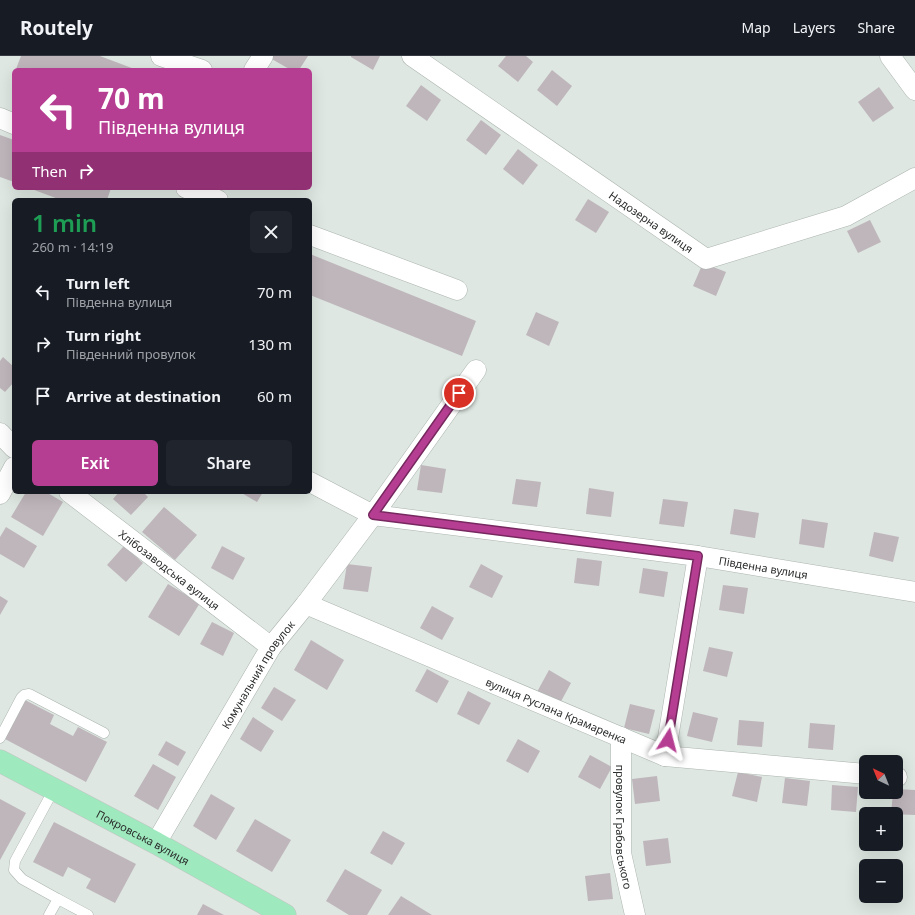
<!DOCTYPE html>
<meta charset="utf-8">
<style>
body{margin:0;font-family:"Noto Sans",sans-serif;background:#20242c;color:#f1f3f6;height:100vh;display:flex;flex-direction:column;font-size:15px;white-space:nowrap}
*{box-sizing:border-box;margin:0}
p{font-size:13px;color:#9ea1a6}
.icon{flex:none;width:22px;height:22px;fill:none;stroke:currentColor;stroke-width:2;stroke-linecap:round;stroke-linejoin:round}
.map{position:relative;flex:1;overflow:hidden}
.side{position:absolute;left:12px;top:142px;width:300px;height:296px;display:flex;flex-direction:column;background:#171b24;border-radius:6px;box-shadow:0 4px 16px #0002}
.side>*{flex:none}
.banner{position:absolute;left:12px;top:12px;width:300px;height:122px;border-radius:6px;box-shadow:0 4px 16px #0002;background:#b63e92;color:#fff;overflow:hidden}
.needle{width:26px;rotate:317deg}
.controls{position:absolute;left:859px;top:699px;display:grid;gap:8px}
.controls a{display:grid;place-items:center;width:44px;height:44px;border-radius:6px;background:#171b24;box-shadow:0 4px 16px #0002;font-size:20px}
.pin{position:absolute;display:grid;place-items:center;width:34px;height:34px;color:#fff;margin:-17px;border:2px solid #fff;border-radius:50%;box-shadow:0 1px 4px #0007}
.me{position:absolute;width:44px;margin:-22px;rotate:9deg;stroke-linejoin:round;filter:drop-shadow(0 0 3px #0008)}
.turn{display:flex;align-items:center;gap:14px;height:84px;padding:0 20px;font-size:18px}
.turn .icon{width:52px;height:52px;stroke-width:2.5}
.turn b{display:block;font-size:28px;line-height:34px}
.then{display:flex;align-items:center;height:38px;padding:0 20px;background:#0003;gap:8px;font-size:15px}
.round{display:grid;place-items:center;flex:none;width:42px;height:42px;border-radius:6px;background:#20242c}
.summary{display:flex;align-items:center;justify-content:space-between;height:68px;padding:0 20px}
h1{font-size:24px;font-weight:600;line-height:30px;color:#1e9e55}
.cta{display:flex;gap:8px;margin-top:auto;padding:8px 20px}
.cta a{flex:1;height:46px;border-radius:6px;background:#b63e92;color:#fff;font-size:16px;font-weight:600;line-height:46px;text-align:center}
.cta a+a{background:#20242c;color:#f1f3f6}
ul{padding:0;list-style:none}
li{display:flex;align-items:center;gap:12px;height:52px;padding:0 20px}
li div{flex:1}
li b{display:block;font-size:15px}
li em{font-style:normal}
header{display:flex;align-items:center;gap:24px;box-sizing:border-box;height:56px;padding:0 20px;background:#171b24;border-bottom:1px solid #363941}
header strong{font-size:19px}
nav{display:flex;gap:22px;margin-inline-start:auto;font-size:14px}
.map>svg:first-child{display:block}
.building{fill:#bfb6bc}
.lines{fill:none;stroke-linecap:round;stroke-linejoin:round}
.lane-casing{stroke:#acb5af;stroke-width:11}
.street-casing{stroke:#acb5af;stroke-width:21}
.primary-casing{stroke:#c3c4c3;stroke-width:23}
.lane{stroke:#fff;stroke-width:10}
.street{stroke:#fff;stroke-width:20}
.primary{stroke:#9fe9bf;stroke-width:22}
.route-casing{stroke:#76285f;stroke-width:10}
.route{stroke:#b63e92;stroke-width:7}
.labels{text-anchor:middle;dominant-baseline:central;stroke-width:3;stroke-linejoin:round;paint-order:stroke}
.street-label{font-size:11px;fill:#292c2a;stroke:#fff}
</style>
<header>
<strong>Routely</strong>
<nav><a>Map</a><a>Layers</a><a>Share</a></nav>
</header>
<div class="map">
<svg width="915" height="859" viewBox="0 0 915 859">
<rect width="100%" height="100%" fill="#dee7e1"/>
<g class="building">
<polygon points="21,0 100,0 137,14 20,14 16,13"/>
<polygon points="272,0 308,0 299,14 291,14 270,2"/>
<polygon points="351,0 380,0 373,14 351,1"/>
<polygon points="506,0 526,0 533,6 518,26 498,10"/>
<polygon points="552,14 572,30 557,50 537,34"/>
<polygon points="421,29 441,44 427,65 406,50"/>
<polygon points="879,31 894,52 873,66 858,46"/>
<polygon points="481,64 501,79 486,99 466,84"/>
<polygon points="0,79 14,84 14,126 0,121"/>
<polygon points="518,93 538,109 523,129 503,113"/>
<polygon points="29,132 111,132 107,144 61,144"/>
<polygon points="588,143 609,156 596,177 575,164"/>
<polygon points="870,164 881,186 858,197 847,175"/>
<polygon points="310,198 476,265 462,300 310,239"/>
<polygon points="703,207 726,216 716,240 693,230"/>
<polygon points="536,256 559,266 549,290 526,279"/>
<polygon points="3,301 14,311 14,326 5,336 0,332 0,305"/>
<polygon points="421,409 446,413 442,437 417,434"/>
<polygon points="516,423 541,426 537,451 512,448"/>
<polygon points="589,432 614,436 611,461 586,458"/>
<polygon points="26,436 46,436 63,446 43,480 11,461"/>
<polygon points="119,436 143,436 148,441 131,459 113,443"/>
<polygon points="240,436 263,436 257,446"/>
<polygon points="663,443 688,446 684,471 659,468"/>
<polygon points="164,451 197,479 175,504 142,476"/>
<polygon points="734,453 759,457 755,482 730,478"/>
<polygon points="802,463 828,467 824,492 799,488"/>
<polygon points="6,471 37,490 24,512 0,498 0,481"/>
<polygon points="874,476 899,481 893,506 869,500"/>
<polygon points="124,490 143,507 126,526 107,509"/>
<polygon points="222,490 245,502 233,524 211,512"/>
<polygon points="577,502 602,505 599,530 574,527"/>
<polygon points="347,508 372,511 368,536 343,533"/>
<polygon points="481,508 503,520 492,542 469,531"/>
<polygon points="643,512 668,516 664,541 639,537"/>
<polygon points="168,528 200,547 179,580 148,561"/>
<polygon points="723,529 748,532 744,558 719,554"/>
<polygon points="0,540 8,545 0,559"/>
<polygon points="432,550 454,562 442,584 420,572"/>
<polygon points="212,566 234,577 223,600 200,588"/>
<polygon points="311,584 344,604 327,634 294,614"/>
<polygon points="709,591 733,596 727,621 703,615"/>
<polygon points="427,613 449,625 437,647 415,635"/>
<polygon points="549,614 571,627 559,649 537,636"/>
<polygon points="274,631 296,644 282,665 261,652"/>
<polygon points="468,635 491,647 479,669 457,658"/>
<polygon points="25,644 54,659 50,668 73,680 78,671 107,686 86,726 5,683"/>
<polygon points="630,648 655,654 649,678 624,672"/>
<polygon points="693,656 718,662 712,686 687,680"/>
<polygon points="253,661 274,675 261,696 240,683"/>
<polygon points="739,664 764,666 762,691 737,689"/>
<polygon points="810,667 835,669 833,694 808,692"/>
<polygon points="518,683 540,695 528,717 506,705"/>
<polygon points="166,685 186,696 178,710 158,699"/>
<polygon points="590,699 612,711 600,733 578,721"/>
<polygon points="153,708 176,721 158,754 134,740"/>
<polygon points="738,716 762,721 757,746 732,740"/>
<polygon points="657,720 660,745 635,748 632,723"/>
<polygon points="785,722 810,725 807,750 782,747"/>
<polygon points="832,729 858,731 856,756 831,754"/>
<polygon points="896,733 915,734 915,759 891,758 893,736 896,736"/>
<polygon points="211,738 235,752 216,784 193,770"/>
<polygon points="0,743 26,757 0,804"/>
<polygon points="255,763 291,784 272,816 236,795"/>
<polygon points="54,766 136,808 115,847 86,832 91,823 68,811 63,821 33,806"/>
<polygon points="383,775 405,787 392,809 370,797"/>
<polygon points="668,782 671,807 646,810 643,785"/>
<polygon points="345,813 382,834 367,859 349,859 326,845"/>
<polygon points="610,817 613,843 588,845 585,820"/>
<polygon points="401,840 432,859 388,859"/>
<polygon points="203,848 224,859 197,859"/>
</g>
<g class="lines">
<defs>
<g id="lane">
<polyline points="0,682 21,642 24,639 29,638 104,677"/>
<polyline points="58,843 88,859"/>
<polyline points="49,859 58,843 22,823 14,814 15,805 54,733"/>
</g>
<g id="street">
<polyline points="161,0 202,14"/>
<path id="s1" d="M 412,0 L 706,203 L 846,160 L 915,122"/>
<polyline points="890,0 915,34"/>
<polyline points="254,14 263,0"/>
<polyline points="0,62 14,68"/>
<polyline points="186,132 218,144"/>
<polyline points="310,179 457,234"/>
<polyline points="0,377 14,392"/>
<path id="s2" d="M 310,426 L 373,459 L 698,500 L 915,536"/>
<path id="s3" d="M 69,436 L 271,591"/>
<polyline points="0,438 14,411"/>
<path id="s4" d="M 306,548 L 665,700 L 866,718"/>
<path id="s5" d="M 621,681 L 621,797 L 635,859"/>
<polyline points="665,700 698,500"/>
<polyline points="896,721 897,721"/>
<path id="s6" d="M 156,787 L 271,591 L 306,548 L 373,459 L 476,314"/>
</g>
<g id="primary">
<path id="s7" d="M 0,705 L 156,787 L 285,859"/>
</g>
</defs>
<use href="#lane" class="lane-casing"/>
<use href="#street" class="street-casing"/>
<use href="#primary" class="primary-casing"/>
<use href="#lane" class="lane"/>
<use href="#street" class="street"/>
<use href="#primary" class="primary"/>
</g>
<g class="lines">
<defs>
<polyline id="route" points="459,337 373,459 698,500 668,684"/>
</defs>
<use href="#route" class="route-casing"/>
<use href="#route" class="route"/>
</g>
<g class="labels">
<g class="street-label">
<text stroke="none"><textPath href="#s1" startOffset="291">Надозерна вулиця</textPath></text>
<text stroke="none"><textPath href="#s2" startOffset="465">Південна вулиця</textPath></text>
<text stroke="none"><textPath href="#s3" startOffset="127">Хлібозаводська вулиця</textPath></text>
<text stroke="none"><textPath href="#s6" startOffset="197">Комунальний провулок</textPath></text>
<text stroke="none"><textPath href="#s4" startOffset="272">вулиця Руслана Крамаренка</textPath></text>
<text stroke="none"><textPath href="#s5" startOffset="90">провулок Грабовського</textPath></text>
<text stroke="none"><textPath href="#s7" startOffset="162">Покровська вулиця</textPath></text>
</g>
</g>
</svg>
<div class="controls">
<a><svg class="needle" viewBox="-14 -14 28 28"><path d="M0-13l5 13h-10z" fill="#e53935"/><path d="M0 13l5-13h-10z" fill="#9ea1a6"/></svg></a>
<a>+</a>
<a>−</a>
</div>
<div class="pin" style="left:459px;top:337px;background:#d93025"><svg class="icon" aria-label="arrive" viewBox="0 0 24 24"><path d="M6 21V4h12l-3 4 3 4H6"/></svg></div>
<svg class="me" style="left:668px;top:684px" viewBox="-20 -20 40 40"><path d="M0-17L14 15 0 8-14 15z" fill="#b63e92" stroke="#fff" stroke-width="4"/></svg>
<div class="banner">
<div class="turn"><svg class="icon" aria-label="left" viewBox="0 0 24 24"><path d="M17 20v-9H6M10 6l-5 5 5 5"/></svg><div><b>70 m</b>Південна вулиця</div></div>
<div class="then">Then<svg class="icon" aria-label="right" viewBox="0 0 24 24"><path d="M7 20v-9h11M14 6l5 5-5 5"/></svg></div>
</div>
<section class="side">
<div class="summary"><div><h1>1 min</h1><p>260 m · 14:19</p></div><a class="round"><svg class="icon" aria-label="close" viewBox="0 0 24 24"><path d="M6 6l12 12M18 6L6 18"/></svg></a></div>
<ul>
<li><svg class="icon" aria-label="left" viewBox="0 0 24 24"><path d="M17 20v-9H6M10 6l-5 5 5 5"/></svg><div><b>Turn left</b><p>Південна вулиця</p></div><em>70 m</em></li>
<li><svg class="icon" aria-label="right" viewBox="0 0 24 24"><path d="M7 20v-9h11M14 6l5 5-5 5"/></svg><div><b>Turn right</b><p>Південний провулок</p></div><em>130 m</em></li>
<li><svg class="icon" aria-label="arrive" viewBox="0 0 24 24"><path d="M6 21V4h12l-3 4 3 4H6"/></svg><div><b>Arrive at destination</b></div><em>60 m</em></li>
</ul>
<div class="cta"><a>Exit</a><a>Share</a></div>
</section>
</div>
